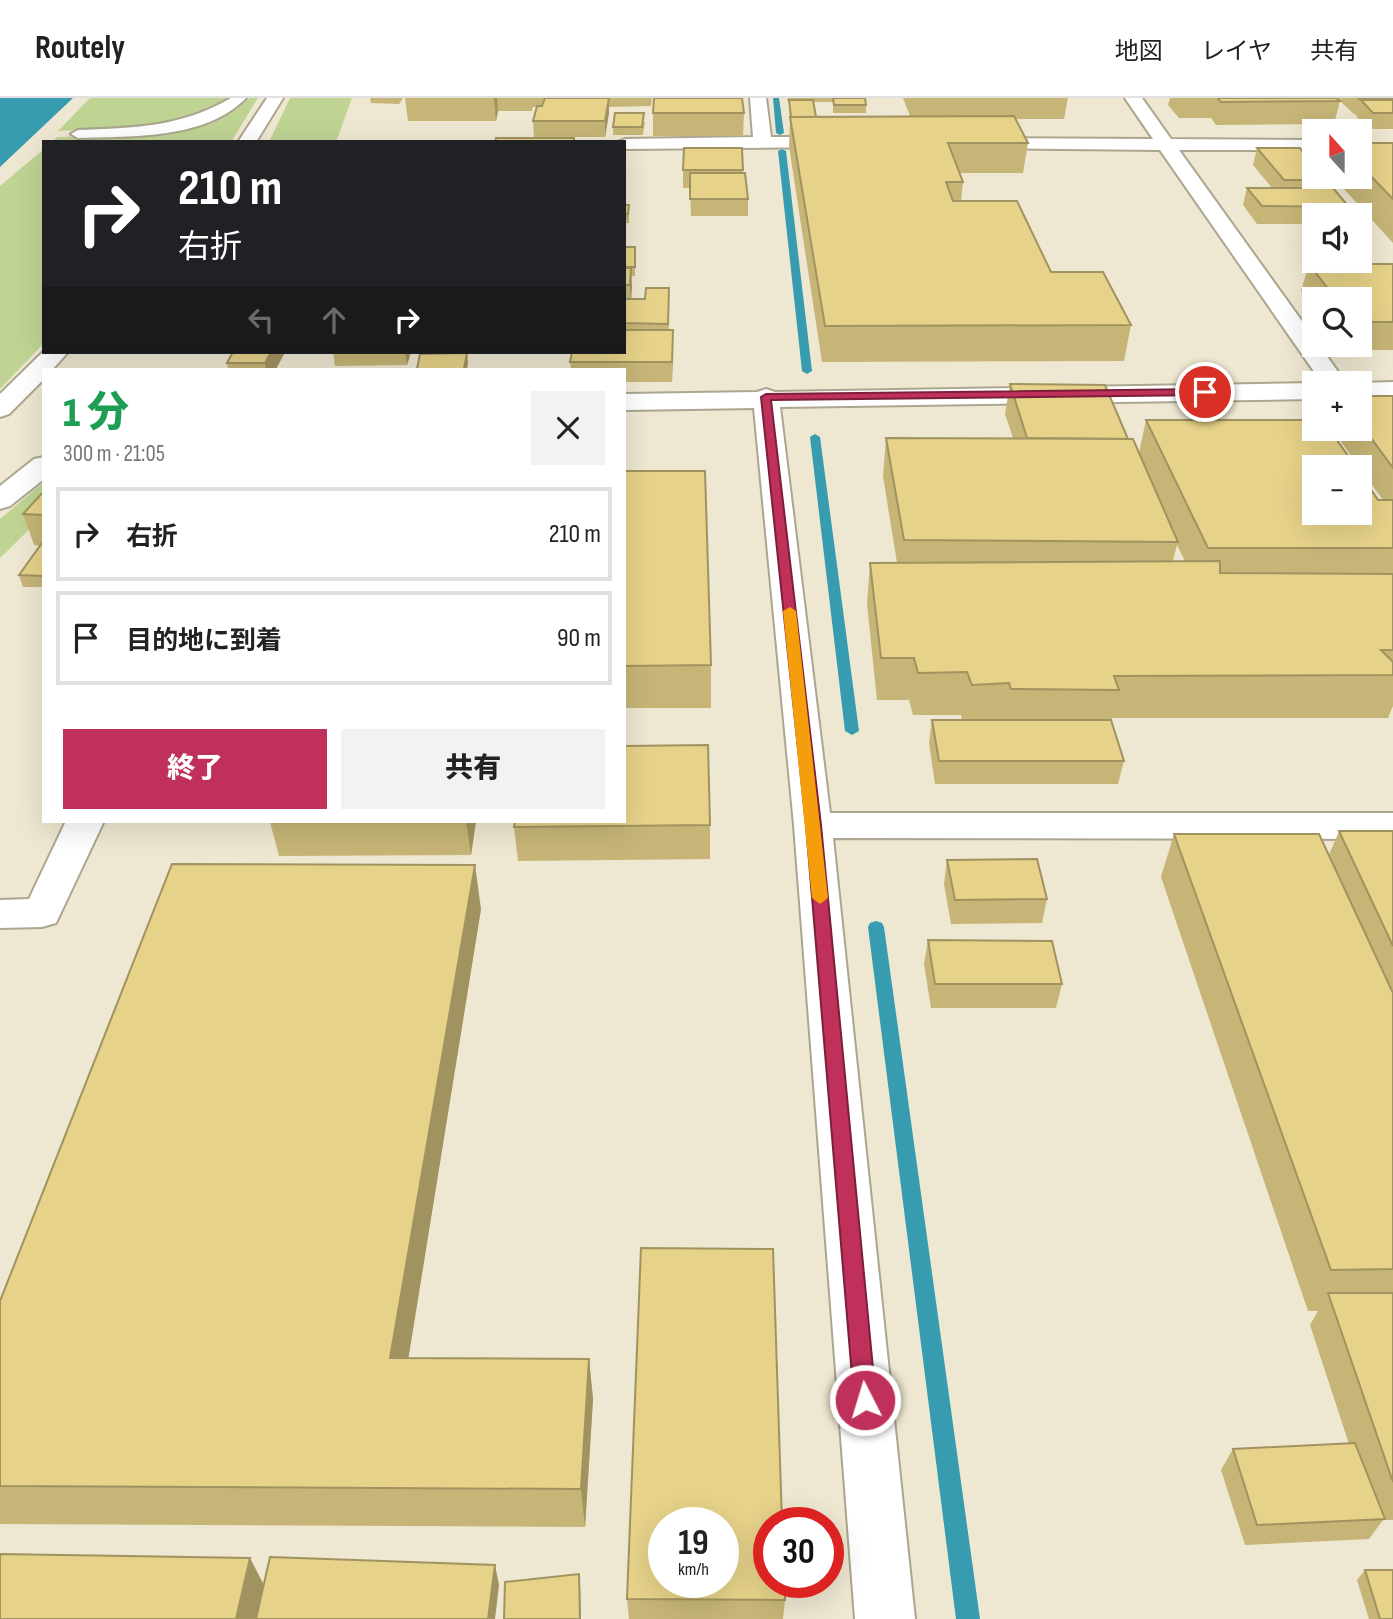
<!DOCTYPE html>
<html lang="ja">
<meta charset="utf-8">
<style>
body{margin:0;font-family:"Sofia Sans Condensed","Noto Sans JP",sans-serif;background:#f2f2f2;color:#222;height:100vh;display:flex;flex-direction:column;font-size:26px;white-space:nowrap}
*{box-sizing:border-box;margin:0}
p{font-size:23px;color:#767676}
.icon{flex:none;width:38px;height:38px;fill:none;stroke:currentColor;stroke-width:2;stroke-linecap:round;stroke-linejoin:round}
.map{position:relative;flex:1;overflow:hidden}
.drawer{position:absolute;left:42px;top:270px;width:584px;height:455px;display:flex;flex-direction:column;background:#fff;border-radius:0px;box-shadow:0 7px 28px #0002}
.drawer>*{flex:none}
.banner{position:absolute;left:42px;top:42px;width:584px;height:214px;border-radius:0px;box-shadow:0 7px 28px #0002;background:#202124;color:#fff;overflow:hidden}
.needle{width:46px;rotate:339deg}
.buttons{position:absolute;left:1302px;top:21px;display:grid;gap:14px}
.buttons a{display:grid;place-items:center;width:70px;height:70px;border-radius:0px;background:#fff;box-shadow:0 7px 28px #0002;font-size:35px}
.speed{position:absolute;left:648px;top:1409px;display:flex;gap:14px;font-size:35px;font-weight:700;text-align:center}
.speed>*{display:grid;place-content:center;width:91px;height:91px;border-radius:50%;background:#fff;box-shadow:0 7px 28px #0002;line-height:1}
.speed small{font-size:18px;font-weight:400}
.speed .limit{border:10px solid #d22;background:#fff;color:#111}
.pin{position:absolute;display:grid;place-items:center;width:60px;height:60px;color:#fff;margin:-30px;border:4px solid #fff;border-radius:50%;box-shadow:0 2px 7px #0007}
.me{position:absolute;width:77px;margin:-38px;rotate:355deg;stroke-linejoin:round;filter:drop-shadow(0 0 5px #0008)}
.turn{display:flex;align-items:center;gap:24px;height:147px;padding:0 21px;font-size:32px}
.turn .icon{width:91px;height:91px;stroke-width:2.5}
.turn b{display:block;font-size:49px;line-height:60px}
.lanes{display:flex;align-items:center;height:66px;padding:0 21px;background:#0003;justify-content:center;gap:35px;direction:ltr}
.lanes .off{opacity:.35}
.round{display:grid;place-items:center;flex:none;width:74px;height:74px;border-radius:0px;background:#f2f2f2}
.summary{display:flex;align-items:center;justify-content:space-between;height:119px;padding:0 21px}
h1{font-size:42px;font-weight:800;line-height:52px;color:#1e9e55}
.button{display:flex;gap:14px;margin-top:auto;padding:14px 21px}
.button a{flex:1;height:80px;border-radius:0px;background:#bf305a;color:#fff;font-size:28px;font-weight:800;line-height:80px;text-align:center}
.button a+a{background:#f2f2f2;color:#222}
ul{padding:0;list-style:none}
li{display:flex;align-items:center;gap:21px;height:94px;margin:0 14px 10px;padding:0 7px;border:4px solid #e0e0e0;border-radius:0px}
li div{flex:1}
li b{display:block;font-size:26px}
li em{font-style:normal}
header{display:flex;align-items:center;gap:42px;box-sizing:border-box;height:98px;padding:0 35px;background:#fff;border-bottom:2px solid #e0e0e0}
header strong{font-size:33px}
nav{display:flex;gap:38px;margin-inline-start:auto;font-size:24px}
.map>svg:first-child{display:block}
.green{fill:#bfd493}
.water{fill:#389cb0}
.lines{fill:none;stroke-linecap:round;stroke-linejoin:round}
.stream{fill:#389cb0;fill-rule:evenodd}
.lane-casing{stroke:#aca690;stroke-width:4}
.street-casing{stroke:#aca690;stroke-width:4}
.primary-casing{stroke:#aca690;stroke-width:4}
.lane{fill:#fff;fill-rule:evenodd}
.street{fill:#fff;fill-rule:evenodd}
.primary{fill:#fff;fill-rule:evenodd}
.wall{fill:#c6b576;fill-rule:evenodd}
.shaded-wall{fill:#a19360}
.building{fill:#e6d289;stroke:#a19360;stroke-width:2;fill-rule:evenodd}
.route{fill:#bf305a;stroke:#7c1f3a;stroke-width:2}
.slow{fill:#f59e0b}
</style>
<header>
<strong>Routely</strong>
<nav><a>地図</a><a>レイヤ</a><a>共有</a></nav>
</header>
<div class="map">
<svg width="1393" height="1521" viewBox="0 0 1393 1521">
<rect width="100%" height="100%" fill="#eee7d1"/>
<g class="green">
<polygon points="90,0 232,0 203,19 163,28 58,33"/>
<polygon points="250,0 258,0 231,44 52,44 57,39 161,36 202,27"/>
<polygon points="290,0 352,0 336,44 269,44"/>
<polygon points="44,51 44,245 0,291 0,88"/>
<polygon points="44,384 44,417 0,460 0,421"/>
</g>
<polygon class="water" points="0,0 73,0 0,69"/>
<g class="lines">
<g class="stream">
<polygon points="773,0 779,0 784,35 780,37 776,35"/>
<polygon points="782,51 786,53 812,273 807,276 802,273 778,53"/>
<polygon points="815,336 820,339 859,633 852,637 845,633 810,339"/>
<polygon points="876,823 882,825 884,829 980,1521 956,1521 868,829 870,825"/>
</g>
<defs>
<path id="lane" d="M 231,0 L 246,0 C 205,42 132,38 78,40 L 71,36 L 78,32 C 134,30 182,29 231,0 Z"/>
<g id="street">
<polygon points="750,0 766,0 771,39 840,39 849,44 840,49 625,51 625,44 617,44 625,41 753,39"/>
<polygon points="1125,0 1142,0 1171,41 1314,42 1314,52 1179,52 1314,240 1314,247 1319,247 1346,285 1322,285 1160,52 977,50 968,45 977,40 1153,41"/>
<polygon points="1393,284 1393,300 1360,301 1360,285"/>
<polygon points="1314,285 1314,301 780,309 830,715 1393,715 1393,741 833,740 915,1521 855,1521 794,727 754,310 625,312 625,296 757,294 766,291 775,294"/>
<polygon points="44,359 44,381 10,408 0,411 0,388 34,361"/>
<polygon points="66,723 104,723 56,825 42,829 0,830 0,802 29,801"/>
</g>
<g id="primary">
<polygon points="267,0 283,0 256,44 238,44"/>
<polygon points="44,253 68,254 53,271 44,271 44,281 9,316 0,319 0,296"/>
</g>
</defs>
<use href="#lane" class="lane-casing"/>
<use href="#street" class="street-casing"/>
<use href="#primary" class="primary-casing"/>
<use href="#lane" class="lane"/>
<use href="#street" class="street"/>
<use href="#primary" class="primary"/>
</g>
<g class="wall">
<polygon points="370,0 403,0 399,6 371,5"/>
<polygon points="405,0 652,0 651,8 609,9 609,15 605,39 534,39 533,23 537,9 533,9 532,13 498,13 496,23 408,23"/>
<polygon points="787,0 865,0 866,7 866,15 833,15 833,4 813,4 816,19 910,18 903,0 1068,0 1064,21 1015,21 1028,45 1023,75 960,75 963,84 961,103 1051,174 1131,227 1124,263 822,264 789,48 790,20 789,4 788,4"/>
<polygon points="1170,0 1393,0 1393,31 1368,31 1356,18 1357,17 1354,16 1342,5 1342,3 1340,3 1334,26 1216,27 1211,20 1179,20 1168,7"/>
<polygon points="653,15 744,15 743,38 653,38"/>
<polygon points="645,24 643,37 613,37 613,29"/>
<polygon points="1360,45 1393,45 1393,145 1333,79 1360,79"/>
<polygon points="742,50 743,75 748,101 748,118 691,118 690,90 683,90 683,72"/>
<polygon points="1257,50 1328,82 1326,90 1349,109 1347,117 1314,117 1314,126 1257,126 1243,107 1247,90 1272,90 1253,67"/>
<polygon points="625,107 629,116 629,125 625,125"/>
<polygon points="625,149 635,149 635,178 631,178 631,201 645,201 669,190 669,232 673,232 672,284 625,284 625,271 571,271 570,264 625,254"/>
<polygon points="1309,166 1393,166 1393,252 1345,252 1341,247 1360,247 1360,201 1314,201 1314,210 1301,193"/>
<polygon points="285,254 276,271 228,271 227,265"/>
<polygon points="333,254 411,254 407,267 335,268"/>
<path d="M 1010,286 L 1128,341 L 1139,355 L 1146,322 L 1378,402 L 1383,402 L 1332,331 L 1360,331 L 1360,298 L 1393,298 L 1393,608 L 1388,620 L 1112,620 L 1111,623 L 1124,663 L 1118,686 L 935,686 L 929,645 L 932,622 L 962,622 L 961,617 L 913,617 L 909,602 L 877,602 L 867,506 L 870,465 L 897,465 L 883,378 L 886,340 L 1013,340 L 1005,316 ZM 1177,447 L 1185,463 L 1173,463 Z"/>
<polygon points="625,373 711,567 711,610 625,610"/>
<polygon points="44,393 44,489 23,489 19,477 40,448 34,447 23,416"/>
<polygon points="476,723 471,757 279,758 270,724"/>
<polygon points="710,727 710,761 518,763 514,729"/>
<polygon points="1339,733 1393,733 1393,1422 1383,1422 1369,1441 1245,1447 1221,1372 1233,1351 1349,1346 1310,1227 1318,1213 1308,1213 1161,779 1174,736 1329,757"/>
<polygon points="947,762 1047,801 1042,825 951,826 944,786"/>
<polygon points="481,811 408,1260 589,1261 593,1301 585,1429 0,1426 0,1203"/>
<polygon points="928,842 1062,886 1056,910 931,910 924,866"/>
<polygon points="1365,1472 1393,1521 1369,1521 1357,1482"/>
<polygon points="627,1501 785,1502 783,1521 629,1521"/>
</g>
<g class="shaded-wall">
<polygon points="494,0 497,0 498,13 496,23"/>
<polygon points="609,0 609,15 605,39 605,23"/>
<polygon points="631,170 632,189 631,206 630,187"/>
<polygon points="673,232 673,252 672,284 672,264"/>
<polygon points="271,254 285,254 276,271 266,271 265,265"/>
<polygon points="405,254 411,254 407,267"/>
<polygon points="467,255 468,265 467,271 464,271"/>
<polygon points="466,723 476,723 471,757"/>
<polygon points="475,767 481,811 402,1300 390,1260"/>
<polygon points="589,1261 593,1301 585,1429 581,1391"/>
<polygon points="250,1460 265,1489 257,1521 236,1521"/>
<polygon points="495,1467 499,1487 495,1521 488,1521"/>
<polygon points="579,1476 580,1486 581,1521 580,1521"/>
</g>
<g class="building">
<polygon points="545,0 609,0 605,23 533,23 537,8 542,8"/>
<polygon points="654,0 742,0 744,15 653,15"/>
<polygon points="833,0 865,0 866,7 834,7"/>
<polygon points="1218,0 1336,0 1340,3 1221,4"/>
<polygon points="1358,0 1393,0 1393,1 1359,1"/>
<polygon points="789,2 813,2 816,19 791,19"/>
<polygon points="1361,2 1393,2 1393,15 1373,15"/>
<polygon points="615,15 644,15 642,29 613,29"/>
<polygon points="1014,18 1028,45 948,45 963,84 946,84 953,103 1017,103 1051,174 1103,174 1131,227 825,228 790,19"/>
<polygon points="496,40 574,40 574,44 495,44"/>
<polygon points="1360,45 1393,45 1393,101 1360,67"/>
<polygon points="684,50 742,50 743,72 683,72"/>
<polygon points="1257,50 1300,50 1314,67 1314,79 1325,79 1328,82 1284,82"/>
<polygon points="690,75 745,75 748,101 690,101"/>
<polygon points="1247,90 1333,90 1349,109 1262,108"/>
<polygon points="625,107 629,107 628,116 625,116"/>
<rect x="625" y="149" width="10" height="20"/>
<polygon points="1309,166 1393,166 1393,224 1360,224 1360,201 1336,201"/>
<polygon points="625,170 631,170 630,187 625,187"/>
<polygon points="646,190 669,190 668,226 625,225 625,201 645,201"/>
<polygon points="625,232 673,232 672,264 570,264 572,254 625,254"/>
<polygon points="233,254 271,254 265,265 227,265"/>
<polygon points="467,255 464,271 417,271 420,256"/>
<polygon points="1010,286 1105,287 1128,341 1027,340"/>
<polygon points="1360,298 1393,298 1393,370 1360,325"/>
<polygon points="1146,322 1314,322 1314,331 1329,331 1356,369 1314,369 1314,415 1360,415 1360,375 1378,402 1393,402 1393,450 1208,450"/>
<polygon points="886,340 1133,341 1178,444 904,442"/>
<polygon points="625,373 705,373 711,567 625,568"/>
<polygon points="44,393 44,417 23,416"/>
<polygon points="42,445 44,445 44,478 19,477"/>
<polygon points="1220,463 1220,475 1393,476 1393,552 1381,552 1393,564 1393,577 1114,578 1119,592 1011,591 1009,585 972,587 967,574 918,575 914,560 881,560 870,465"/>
<polygon points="932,622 1111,622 1124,663 939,663"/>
<polygon points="708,647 710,727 514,729 515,723 625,723 625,648"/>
<polygon points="271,723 411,723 270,724"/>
<polygon points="1339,733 1393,733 1393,848"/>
<polygon points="1174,736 1319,736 1393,895 1393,1171 1331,1172"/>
<polygon points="1037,761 1047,801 955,802 947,762"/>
<polygon points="172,766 475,767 390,1260 589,1261 581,1391 0,1388 0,1203"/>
<polygon points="928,842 1052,843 1062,886 935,886"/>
<path d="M 641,1150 L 773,1151 L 782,1424 L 768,1424 L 768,1484 L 785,1484 L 785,1502 L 627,1501 ZM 663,1424 L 723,1424 L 723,1484 L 663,1484 Z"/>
<polygon points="1328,1195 1393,1195 1393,1384"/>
<polygon points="1355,1345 1385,1421 1257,1427 1233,1351"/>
<polygon points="0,1456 250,1460 236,1521 0,1521"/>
<polygon points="270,1459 495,1467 488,1521 256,1521"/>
<polygon points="1365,1472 1393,1472 1393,1521 1380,1521"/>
<polygon points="579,1476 580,1521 504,1521 505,1484"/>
</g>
<polygon class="route" points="1205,291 1208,292 1208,297 771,302 821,727 876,1302 873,1309 865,1312 857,1309 854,1302 806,727 761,299 766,296"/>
<polygon class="slow" points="790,509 796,513 828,800 820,806 812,800 783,513"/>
</svg>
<div class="buttons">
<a><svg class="needle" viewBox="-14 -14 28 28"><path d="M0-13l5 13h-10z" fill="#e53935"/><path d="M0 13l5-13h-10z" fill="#767676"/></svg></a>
<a><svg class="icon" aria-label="sound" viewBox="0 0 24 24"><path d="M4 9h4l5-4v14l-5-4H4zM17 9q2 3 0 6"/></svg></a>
<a><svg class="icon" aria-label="search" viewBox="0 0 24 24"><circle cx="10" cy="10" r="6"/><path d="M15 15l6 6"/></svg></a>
<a>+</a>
<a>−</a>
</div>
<div class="speed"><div>19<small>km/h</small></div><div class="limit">30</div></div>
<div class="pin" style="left:1205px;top:294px;background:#d93025"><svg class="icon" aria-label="arrive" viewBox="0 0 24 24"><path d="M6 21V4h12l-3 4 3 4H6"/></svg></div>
<svg class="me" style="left:865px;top:1302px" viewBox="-20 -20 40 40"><circle r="17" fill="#bf305a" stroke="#fff" stroke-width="3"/><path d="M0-11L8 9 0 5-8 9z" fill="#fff"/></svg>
<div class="banner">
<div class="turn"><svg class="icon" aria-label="right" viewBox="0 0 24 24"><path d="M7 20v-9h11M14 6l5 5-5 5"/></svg><div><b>210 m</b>右折</div></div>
<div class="lanes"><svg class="icon off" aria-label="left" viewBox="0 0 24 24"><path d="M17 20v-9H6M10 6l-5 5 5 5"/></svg><svg class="icon off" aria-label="ahead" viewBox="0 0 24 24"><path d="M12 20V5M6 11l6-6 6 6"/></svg><svg class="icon" aria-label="right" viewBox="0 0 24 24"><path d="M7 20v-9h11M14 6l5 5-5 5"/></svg></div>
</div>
<section class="drawer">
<div class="summary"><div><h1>1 分</h1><p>300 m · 21:05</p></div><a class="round"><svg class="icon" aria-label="close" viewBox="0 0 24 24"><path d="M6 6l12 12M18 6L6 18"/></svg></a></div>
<ul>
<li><svg class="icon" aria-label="right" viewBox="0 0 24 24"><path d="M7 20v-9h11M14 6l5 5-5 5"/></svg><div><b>右折</b></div><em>210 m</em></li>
<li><svg class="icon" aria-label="arrive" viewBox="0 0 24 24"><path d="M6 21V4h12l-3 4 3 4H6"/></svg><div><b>目的地に到着</b></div><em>90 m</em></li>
</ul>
<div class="button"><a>終了</a><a>共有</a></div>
</section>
</div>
